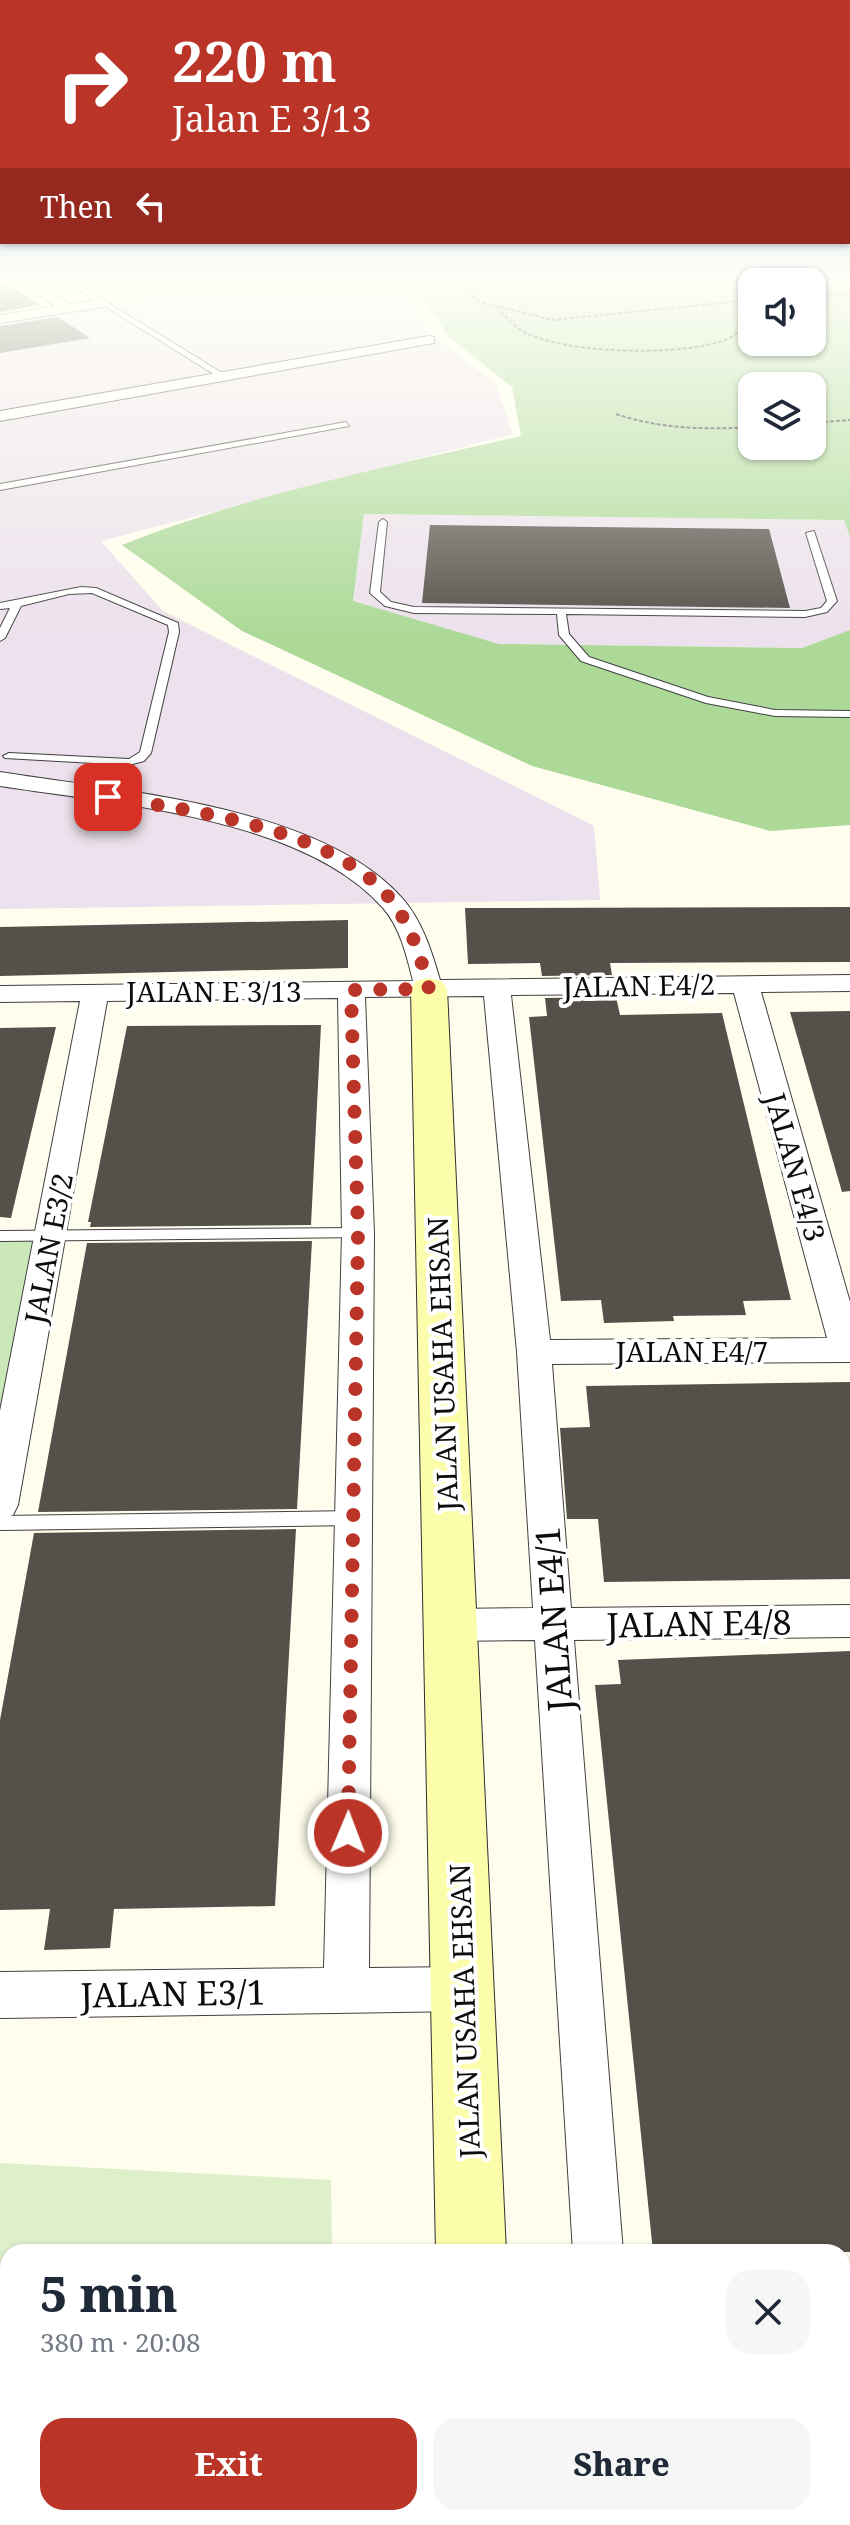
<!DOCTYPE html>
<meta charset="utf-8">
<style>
body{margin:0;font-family:"Noto Serif",serif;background:#f6f6f7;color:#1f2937;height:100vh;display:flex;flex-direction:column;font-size:30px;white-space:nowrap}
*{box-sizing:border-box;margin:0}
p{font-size:26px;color:#747a83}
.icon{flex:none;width:44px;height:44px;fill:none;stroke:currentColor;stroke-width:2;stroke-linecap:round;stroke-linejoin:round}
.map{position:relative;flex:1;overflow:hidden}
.details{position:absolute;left:0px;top:2244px;width:850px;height:282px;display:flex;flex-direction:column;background:#fff;border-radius:24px 24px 0 0;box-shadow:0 2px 6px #0004}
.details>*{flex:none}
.guide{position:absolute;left:0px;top:0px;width:850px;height:244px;box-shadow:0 2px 6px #0004;background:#bb3428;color:#fff;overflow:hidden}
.controls{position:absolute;left:738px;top:268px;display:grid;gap:16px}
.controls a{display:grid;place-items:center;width:88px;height:88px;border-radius:16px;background:#fff;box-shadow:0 2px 6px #0004;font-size:40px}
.pin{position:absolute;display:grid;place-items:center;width:68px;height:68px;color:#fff;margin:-34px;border-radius:16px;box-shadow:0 4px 12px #0006}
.me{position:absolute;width:88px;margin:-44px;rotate:1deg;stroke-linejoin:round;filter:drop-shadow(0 0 6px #0008)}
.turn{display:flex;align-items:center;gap:28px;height:168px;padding:0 40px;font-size:36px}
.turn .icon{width:104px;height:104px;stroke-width:2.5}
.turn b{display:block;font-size:56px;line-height:68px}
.then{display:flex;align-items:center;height:76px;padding:0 40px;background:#0003;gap:16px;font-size:30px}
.round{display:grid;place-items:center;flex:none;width:84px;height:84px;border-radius:24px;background:#f6f6f7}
.head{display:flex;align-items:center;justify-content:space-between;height:136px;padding:0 40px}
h1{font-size:48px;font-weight:800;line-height:60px}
.button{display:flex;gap:16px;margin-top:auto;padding:16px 40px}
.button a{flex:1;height:92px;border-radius:24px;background:#bb3428;color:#fff;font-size:32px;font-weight:800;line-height:92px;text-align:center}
.button a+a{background:#f6f6f7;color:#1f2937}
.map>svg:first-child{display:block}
.industrial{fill:#ece1ec}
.green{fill:#cbe8b8}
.forest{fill:#acd998;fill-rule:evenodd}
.pitch{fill:#ddf0ca}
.building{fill:#56504a}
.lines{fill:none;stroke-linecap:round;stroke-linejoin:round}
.lane-casing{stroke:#404040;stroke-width:2}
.street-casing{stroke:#404040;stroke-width:2}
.secondary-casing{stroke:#2f2f2f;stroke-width:2}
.path{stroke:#2f2f2f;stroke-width:2;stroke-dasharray:4 2;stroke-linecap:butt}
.lane{fill:#fff;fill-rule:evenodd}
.street{fill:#fff;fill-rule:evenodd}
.secondary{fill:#fcfdaa;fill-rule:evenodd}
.route{stroke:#bb3428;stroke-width:14;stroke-dasharray:0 25.2}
.labels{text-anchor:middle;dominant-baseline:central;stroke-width:8;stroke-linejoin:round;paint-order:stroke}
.street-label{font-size:28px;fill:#0d0d0d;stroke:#fff}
.near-street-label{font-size:34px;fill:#0d0d0d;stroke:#fff}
</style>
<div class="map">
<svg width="850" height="2525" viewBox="0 0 850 2525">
<rect width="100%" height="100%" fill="#fffeee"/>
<g class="industrial">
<polygon points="254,280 407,288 424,328 497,385 513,434 101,541 163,611 594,826 600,900 0,909 0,322"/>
<polygon points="364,514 844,520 850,537 850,630 802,648 499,644 353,602"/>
</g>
<polygon class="green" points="0,1236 50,1236 0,1505"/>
<path class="forest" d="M 420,280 L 850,280 L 850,537 L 844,520 L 364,514 L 353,601 L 499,644 L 802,648 L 850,630 L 850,825 L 770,831 L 532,766 L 242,631 L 122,545 C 250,494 387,467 521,436 L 512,387 L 448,336 L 414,284 ZM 752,282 L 812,282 L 812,342 L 752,342 ZM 752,386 L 812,386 L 812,446 L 752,446 Z"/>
<polygon class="pitch" points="0,2163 331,2180 332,2252 8,2252 8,2518 332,2518 332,2525 0,2525"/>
<g class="building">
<polygon points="0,280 2,280 40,305 0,312"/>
<polygon points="58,317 90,338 0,353 0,326"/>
<polygon points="430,525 769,529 790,608 422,603"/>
<polygon points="850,907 850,962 610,963 612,975 542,976 540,963 468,964 465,908"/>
<polygon points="348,920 348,968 0,976 0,927"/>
<polygon points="616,997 620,1015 722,1013 791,1300 743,1301 746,1315 673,1316 674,1321 604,1323 601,1300 561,1301 529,1017 547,1016 545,998"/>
<polygon points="850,1011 850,1191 842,1192 790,1012"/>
<polygon points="321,1025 311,1225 90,1227 91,1222 88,1222 127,1026"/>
<polygon points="56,1027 11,1218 0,1217 0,1028"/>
<polygon points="312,1241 297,1509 38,1512 87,1243"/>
<polygon points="850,1382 850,1579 604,1582 598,1519 567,1519 560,1428 590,1427 586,1386"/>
<polygon points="296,1529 275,1906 114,1909 110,1948 44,1950 50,1909 0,1910 0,1720 34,1533"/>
<polygon points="850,1651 850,2252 653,2252 595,1685 621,1684 618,1660"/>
</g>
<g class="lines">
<defs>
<g id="lane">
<polygon points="63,280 71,280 227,376 220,378"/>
<polygon points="346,422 349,426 0,490 0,484"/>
<polygon points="383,519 387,522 380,592 391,602 414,607 805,611 821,608 827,601 806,533 814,531 837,601 827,612 805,617 566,614 569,634 589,657 708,697 775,710 850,711 850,717 775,716 706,703 581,661 559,635 557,614 414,613 385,606 370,593 379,522"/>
<polygon points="81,587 96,588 178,623 179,632 151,753 144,761 129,765 5,758 3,756 9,753 129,759 140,752 169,632 168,625 92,593 69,594 21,606 5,638 0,641 0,628 10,608 0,609 0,603"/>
<polygon points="358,1228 366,1233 364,1237 0,1241 0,1231"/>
<polygon points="354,1511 361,1513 363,1518 361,1523 354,1525 0,1530 0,1516"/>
<rect x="842" y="2446" width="8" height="28"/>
</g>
<g id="street">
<polygon points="18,280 33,280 70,304 103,299 110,303 103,307 0,323 0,315 55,306"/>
<polygon points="429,336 434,337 434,343 0,421 0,411"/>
<path d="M 0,772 C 118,791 319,805 402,898 C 422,920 432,952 440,980 L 850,975 L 850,991 L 761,992 L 850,1302 L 850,1362 L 552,1364 L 571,1608 L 850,1605 L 850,1637 L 574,1640 L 623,2252 L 573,2252 L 535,1640 L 451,1641 L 437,1636 L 432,1625 L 437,1614 L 451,1609 L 533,1608 L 517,1352 L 484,996 L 365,997 L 374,1233 L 369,1968 L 463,1967 L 479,1973 L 486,1989 L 479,2005 L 463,2011 L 0,2018 L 0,1972 L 324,1968 L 342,1233 L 338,998 L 107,1001 L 18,1505 L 13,1515 L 0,1519 L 0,1411 L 80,1001 L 0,1002 L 0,986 L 413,981 C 407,957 400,927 383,908 C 303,817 115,804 0,786 ZM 734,993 L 827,1338 L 550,1340 L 511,995 Z"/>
<rect x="589" y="2518" width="56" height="7"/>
</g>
<g id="secondary">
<polygon points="429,978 442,981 447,989 506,2252 436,2252 411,989 416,981"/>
<rect x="440" y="2518" width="78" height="7"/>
</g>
</defs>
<use href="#lane" class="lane-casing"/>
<use href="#street" class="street-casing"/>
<use href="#secondary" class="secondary-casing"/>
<g class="path">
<polyline points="454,280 480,302 552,320 752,300"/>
<polyline points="812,295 850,294"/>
<path d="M 497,307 C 505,316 513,326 524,332 C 564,354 686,357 727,339 C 737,335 744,326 752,320"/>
<path d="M 616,414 C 661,429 705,430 752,427"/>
<polyline points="812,423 850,420"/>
</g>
<use href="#lane" class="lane"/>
<use href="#street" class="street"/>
<use href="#secondary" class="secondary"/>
</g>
<linearGradient id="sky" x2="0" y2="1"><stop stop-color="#93c1ed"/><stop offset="0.44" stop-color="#fffff7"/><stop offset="1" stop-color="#fffff7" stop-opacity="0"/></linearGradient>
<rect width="850" height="634" fill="url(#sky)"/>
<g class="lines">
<path class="route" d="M 108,797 C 194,811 340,829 394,904 C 413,930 421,959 429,989 L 351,990 L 358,1233 L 348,1833"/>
</g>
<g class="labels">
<g class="street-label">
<text transform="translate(639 985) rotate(-1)">JALAN E4/2</text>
<text x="214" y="991">JALAN E 3/13</text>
<text transform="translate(796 1167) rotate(74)">JALAN E4/3</text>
<text transform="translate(48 1248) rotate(-79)">JALAN E3/2</text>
<text x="692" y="1351">JALAN E4/7</text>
<text transform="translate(442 1364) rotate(-92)">JALAN USAHA EHSAN</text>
<text transform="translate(464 2011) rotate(-92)">JALAN USAHA EHSAN</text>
</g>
<g class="near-street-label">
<text transform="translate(553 1619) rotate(-94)">JALAN E4/1</text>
<text transform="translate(699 1623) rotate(-1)">JALAN E4/8</text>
<text transform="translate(173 1993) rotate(-1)">JALAN E3/1</text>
</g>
</g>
</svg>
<div class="controls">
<a><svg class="icon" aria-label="sound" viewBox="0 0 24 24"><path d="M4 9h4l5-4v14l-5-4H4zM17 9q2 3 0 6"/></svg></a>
<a><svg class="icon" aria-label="layers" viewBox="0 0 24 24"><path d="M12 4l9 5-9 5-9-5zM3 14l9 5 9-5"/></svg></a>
</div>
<div class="pin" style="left:108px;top:797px;background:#d93025"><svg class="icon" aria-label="arrive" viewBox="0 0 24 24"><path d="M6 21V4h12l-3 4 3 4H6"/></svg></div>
<svg class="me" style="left:348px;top:1833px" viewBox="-20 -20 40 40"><circle r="17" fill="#bb3428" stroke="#fff" stroke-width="3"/><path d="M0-11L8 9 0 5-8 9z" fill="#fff"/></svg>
<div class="guide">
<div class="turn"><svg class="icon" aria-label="right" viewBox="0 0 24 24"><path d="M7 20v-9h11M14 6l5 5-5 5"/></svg><div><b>220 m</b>Jalan E 3/13</div></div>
<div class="then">Then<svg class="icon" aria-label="left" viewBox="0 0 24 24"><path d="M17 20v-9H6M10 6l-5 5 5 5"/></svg></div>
</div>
<section class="details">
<div class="head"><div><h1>5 min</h1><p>380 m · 20:08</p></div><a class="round"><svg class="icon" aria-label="close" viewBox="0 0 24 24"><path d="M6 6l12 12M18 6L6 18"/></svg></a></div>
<div class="button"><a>Exit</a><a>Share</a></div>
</section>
</div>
